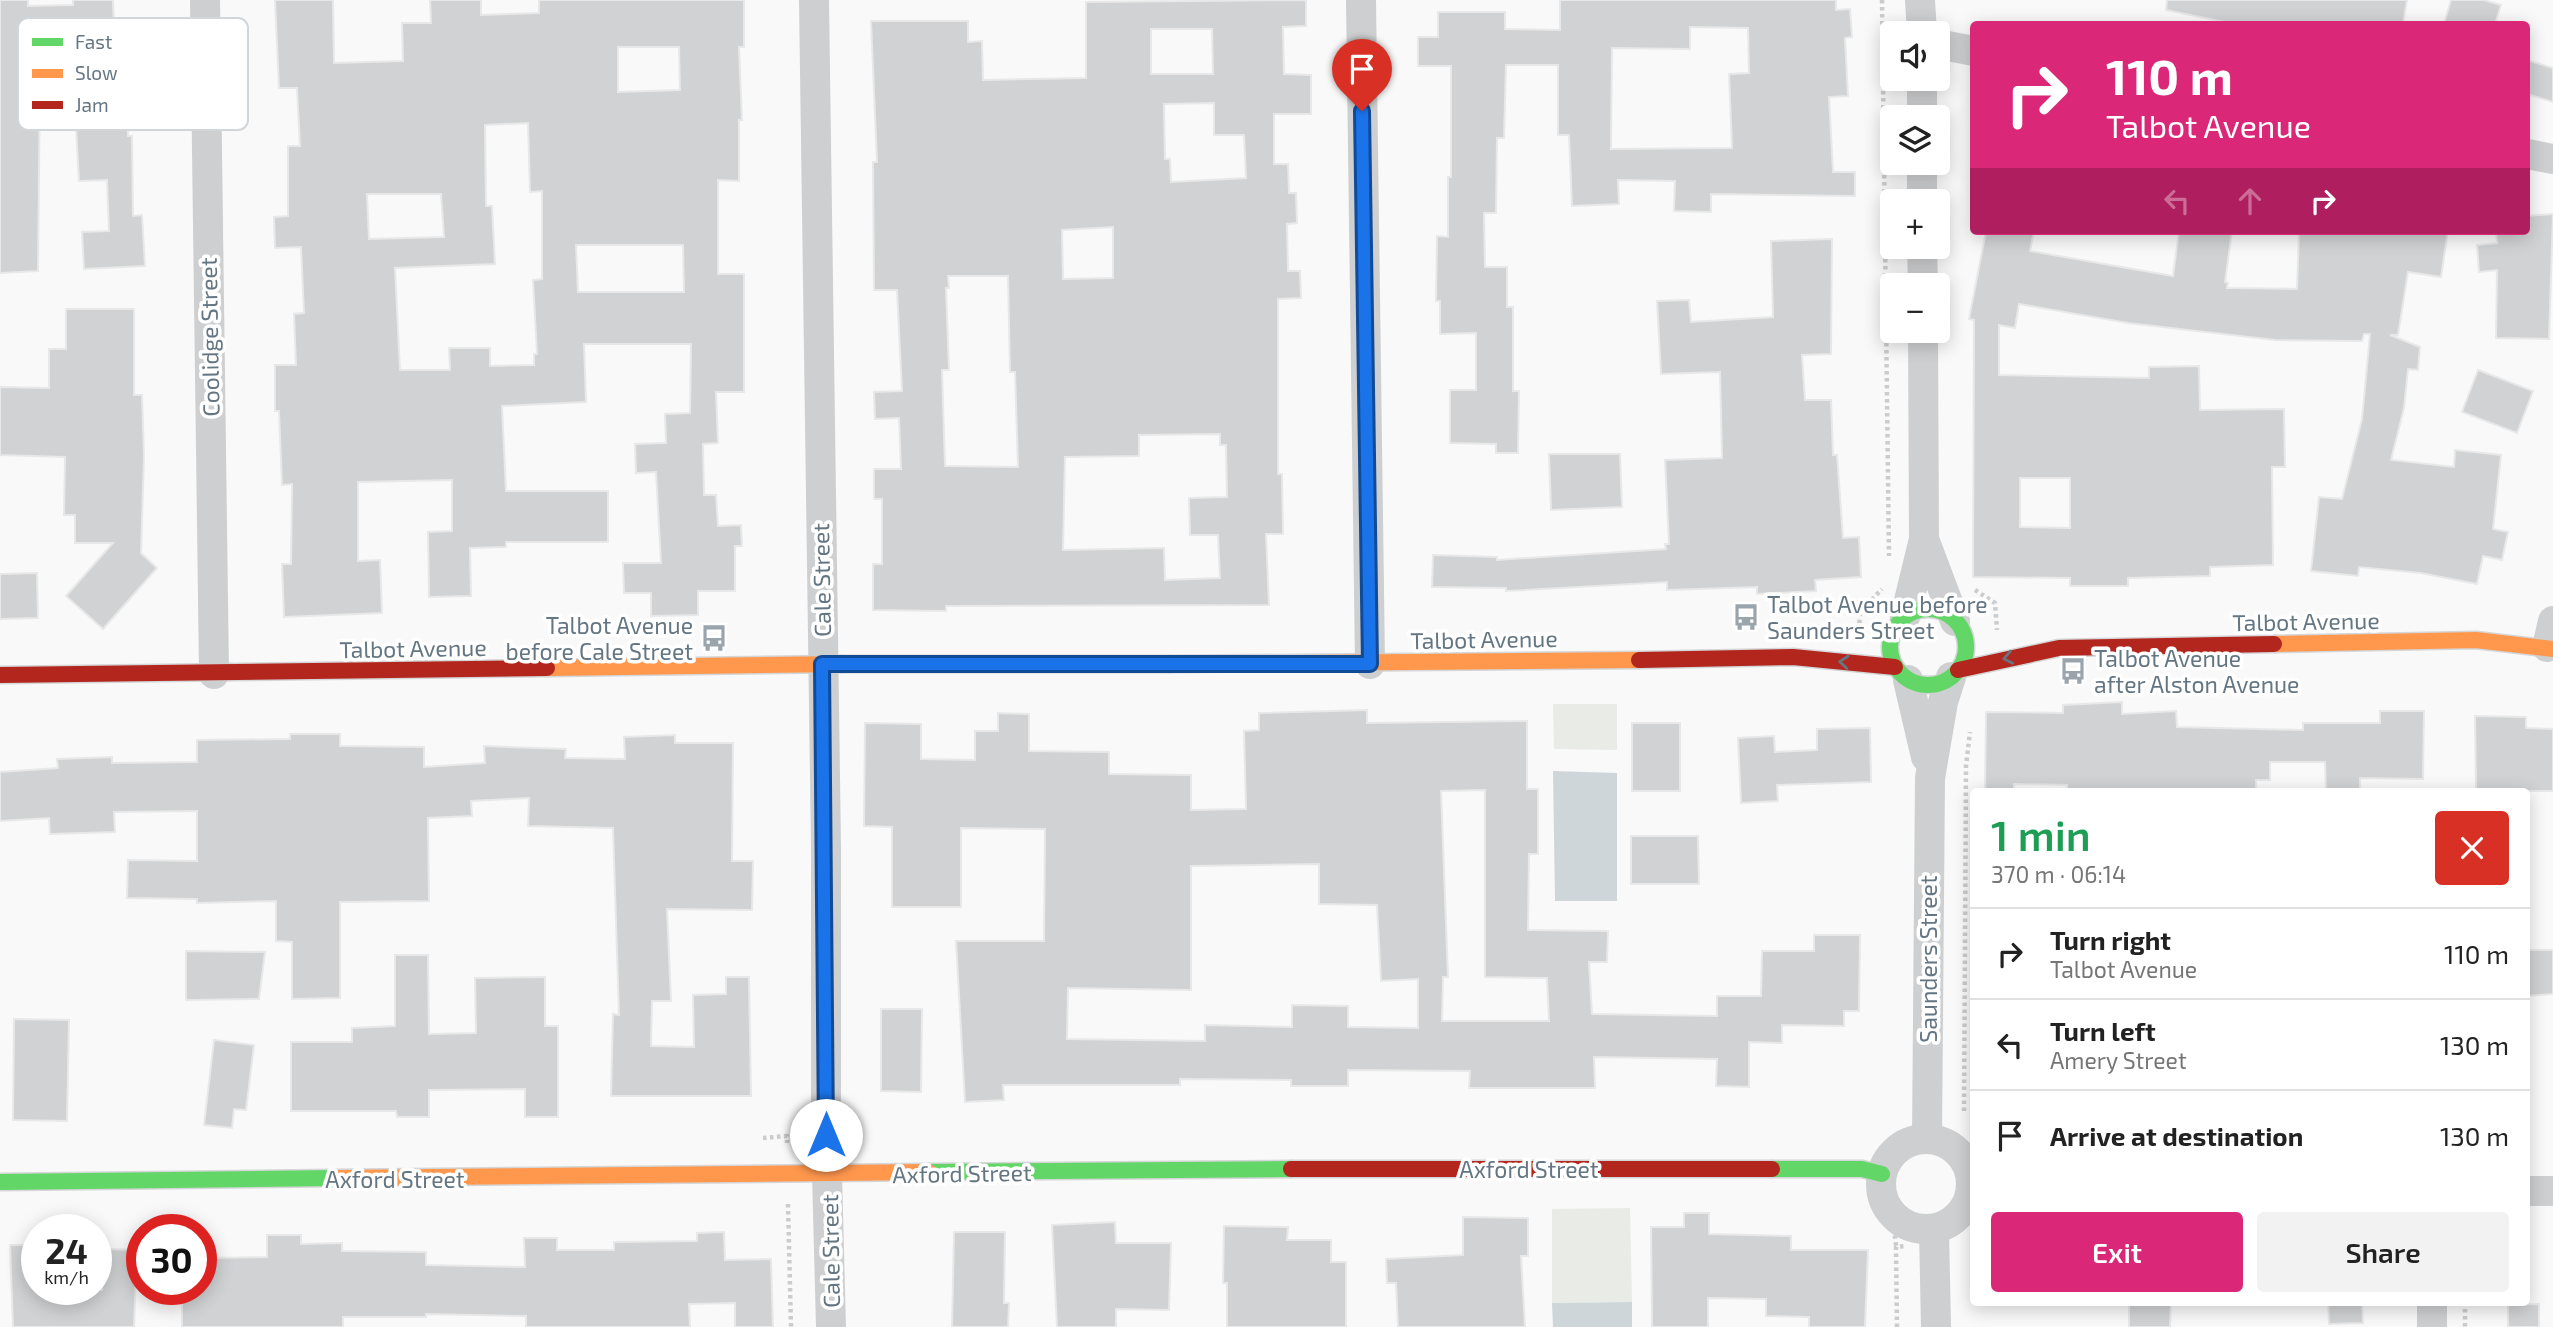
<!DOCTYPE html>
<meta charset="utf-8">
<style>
body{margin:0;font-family:"Exo 2",sans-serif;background:#f2f2f2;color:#222;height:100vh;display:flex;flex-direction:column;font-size:26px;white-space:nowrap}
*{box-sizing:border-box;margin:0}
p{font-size:23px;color:#767676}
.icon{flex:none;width:38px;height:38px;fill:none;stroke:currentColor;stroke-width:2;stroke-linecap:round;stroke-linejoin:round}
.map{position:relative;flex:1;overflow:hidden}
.side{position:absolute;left:1970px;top:788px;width:560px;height:518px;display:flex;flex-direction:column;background:#fff;border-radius:7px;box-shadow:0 4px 18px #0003}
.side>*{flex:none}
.hud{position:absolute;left:1970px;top:21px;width:560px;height:214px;border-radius:7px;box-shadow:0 4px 18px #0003;background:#db2777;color:#fff;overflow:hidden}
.tools{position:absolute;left:1880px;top:21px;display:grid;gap:14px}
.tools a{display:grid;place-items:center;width:70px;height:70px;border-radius:7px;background:#fff;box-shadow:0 4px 18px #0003;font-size:35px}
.speed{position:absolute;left:21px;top:1214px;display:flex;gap:14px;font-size:35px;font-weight:700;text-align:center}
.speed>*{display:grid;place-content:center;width:91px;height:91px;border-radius:50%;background:#fff;box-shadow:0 4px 18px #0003;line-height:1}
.speed small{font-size:18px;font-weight:400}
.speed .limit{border:10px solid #d22;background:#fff;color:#111}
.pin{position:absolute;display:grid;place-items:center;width:60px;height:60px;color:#fff;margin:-72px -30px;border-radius:50% 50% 50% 0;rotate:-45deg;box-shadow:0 0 7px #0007}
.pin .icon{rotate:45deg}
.me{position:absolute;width:77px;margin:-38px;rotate:0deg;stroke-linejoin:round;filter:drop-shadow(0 0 5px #0008)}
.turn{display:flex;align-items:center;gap:24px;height:147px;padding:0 21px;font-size:32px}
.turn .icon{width:91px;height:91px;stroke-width:2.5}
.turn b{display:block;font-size:49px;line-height:60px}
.lanes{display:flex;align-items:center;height:66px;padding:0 21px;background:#0003;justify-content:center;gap:35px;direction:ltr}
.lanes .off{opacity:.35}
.round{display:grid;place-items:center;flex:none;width:74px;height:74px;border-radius:7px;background:#f2f2f2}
.headline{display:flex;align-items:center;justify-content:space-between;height:119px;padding:0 21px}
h1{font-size:42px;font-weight:600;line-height:52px;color:#1e9e55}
.primary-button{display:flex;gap:14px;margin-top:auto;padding:14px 21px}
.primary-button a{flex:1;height:80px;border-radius:7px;background:#db2777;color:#fff;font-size:28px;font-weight:600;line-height:80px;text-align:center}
.primary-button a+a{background:#f2f2f2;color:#222}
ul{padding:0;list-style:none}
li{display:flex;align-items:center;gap:21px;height:91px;padding:0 21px;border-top:2px solid #e0e0e0}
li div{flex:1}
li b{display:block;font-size:26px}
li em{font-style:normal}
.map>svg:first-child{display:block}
.green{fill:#e8ebe6}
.water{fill:#ced6d9}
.building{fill:#d0d2d3;stroke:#e8e8e8;stroke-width:2;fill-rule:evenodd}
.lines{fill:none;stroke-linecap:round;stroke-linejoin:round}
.fast-casing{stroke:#d5d6d7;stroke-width:19}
.slow-casing{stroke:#d5d6d7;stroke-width:19}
.jam-casing{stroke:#d5d6d7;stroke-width:19}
.path{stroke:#cbcccd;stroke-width:4.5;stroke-dasharray:3.5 3.5;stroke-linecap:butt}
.street{stroke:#cecfd0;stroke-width:30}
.fast{stroke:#63d668;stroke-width:16}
.slow{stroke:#ff974d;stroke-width:16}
.jam{stroke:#b3261e;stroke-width:16}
.oneway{stroke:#657683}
.route-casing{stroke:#114b97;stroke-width:18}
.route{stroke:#1a73e8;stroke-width:12}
.labels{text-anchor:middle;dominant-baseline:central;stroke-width:7;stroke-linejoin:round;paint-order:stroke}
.street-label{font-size:23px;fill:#657683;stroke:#fff}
.poi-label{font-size:23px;fill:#657683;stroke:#fff;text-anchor:start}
.key{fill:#fff;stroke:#d1d6da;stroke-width:2}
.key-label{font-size:19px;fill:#657683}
</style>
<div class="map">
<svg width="2553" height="1327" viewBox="0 0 2553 1327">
<rect width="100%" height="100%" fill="#f9f9f9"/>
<g class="green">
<polygon points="1553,704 1617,704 1617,750 1554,749"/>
<polygon points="1630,1208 1632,1302 1552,1303 1552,1209"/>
</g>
<g class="water">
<polygon points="1553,771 1617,773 1617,901 1555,901"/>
<polygon points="1632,1302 1632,1327 1553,1327 1552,1303"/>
</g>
<g class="building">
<polygon points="0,0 28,0 28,6 73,5 73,0 113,0 115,56 126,56 128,136 132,136 133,216 142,215 145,266 84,269 82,232 109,231 107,180 79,181 73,74 40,75 38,271 0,273"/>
<path d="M 275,0 L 333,0 L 334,63 L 403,61 L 402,23 L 431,23 L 430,0 L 481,0 L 481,15 L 539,13 L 539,0 L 744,0 L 744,47 L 739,47 L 742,120 L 739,120 L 739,181 L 718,180 L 718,274 L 744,274 L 744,392 L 716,392 L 718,443 L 703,444 L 704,495 L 716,495 L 718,526 L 741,525 L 742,546 L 735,546 L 735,591 L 698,591 L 698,615 L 651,616 L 651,593 L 624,593 L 623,563 L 661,563 L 656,472 L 636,473 L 635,444 L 666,443 L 665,414 L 690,413 L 691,344 L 584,344 L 586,402 L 502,406 L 506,491 L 608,491 L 608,542 L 506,542 L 506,547 L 470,548 L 471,596 L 429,597 L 428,532 L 452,531 L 452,480 L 358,482 L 358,561 L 380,560 L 382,613 L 284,617 L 282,564 L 291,564 L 292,484 L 282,485 L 279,411 L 275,411 L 275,365 L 296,365 L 294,314 L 304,313 L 301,247 L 275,248 L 274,217 L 288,216 L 288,146 L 300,146 L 297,88 L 279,88 ZM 618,47 L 679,47 L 680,90 L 618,92 ZM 528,123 L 530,192 L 542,191 L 542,279 L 533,280 L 537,354 L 534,354 L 534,365 L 490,366 L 490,348 L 449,348 L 450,370 L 400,370 L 395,268 L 495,264 L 492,206 L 486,206 L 485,125 ZM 367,194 L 441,194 L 444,237 L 369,239 ZM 576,245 L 683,245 L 684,292 L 578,292 Z"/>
<path d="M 1306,0 L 1306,26 L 1283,27 L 1284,74 L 1311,75 L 1311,114 L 1274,114 L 1274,164 L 1288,164 L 1289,193 L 1296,193 L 1297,223 L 1287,224 L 1288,271 L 1300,271 L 1301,298 L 1278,299 L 1278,474 L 1282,474 L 1283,534 L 1266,534 L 1269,605 L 946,606 L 946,611 L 873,610 L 873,564 L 882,564 L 882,499 L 874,499 L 874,469 L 901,469 L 899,418 L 875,419 L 874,392 L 902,391 L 897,290 L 874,290 L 873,162 L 877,162 L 871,21 L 968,21 L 968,42 L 982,41 L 983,80 L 1086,78 L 1086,2 ZM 1151,29 L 1212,29 L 1213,74 L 1151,74 ZM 1214,103 L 1214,135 L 1244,135 L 1246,178 L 1171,182 L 1170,159 L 1165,159 L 1164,104 ZM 1113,227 L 1113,278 L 1063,279 L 1062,230 ZM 948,276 L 1008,276 L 1010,372 L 1015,372 L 1018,467 L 945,466 L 942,370 L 949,370 L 946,288 L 949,288 ZM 1220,434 L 1220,445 L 1226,445 L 1227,497 L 1189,498 L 1190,535 L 1218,535 L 1220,578 L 1165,580 L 1164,548 L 1063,550 L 1065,457 L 1139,456 L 1139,435 Z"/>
<path d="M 1560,0 L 1836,0 L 1836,10 L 1850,9 L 1852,37 L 1845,38 L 1848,96 L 1829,97 L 1833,172 L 1855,172 L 1855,196 L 1711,194 L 1711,212 L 1674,211 L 1675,181 L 1618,180 L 1619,204 L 1572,206 L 1569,135 L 1558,135 L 1558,65 L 1506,65 L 1504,138 L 1497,138 L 1496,213 L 1484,213 L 1485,267 L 1507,267 L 1507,307 L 1513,307 L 1513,391 L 1519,391 L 1518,453 L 1496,453 L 1496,444 L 1450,443 L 1450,390 L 1476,390 L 1476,333 L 1440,334 L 1440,301 L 1436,301 L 1437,236 L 1448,237 L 1448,177 L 1451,177 L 1451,66 L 1418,66 L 1418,37 L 1438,37 L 1438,12 L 1505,12 L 1505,29 L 1560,30 ZM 1690,27 L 1748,28 L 1749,73 L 1729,74 L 1732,148 L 1611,149 L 1612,48 L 1690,49 Z"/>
<polygon points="2167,0 2407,0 2403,24 2234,24 2166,10"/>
<polygon points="2451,0 2484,0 2501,5 2495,24 2444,24"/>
<polygon points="2527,60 2553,68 2553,102 2527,94"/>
<polygon points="2553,214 2549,339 2496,338 2497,270 2479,272 2477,245 2497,243 2496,231 2527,231 2527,216"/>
<path d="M 1986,231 L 2034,231 L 2030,251 L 2173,276 L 2179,231 L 2232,231 L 2225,282 L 2228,283 L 2227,288 L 2297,289 L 2299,231 L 2448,231 L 2441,277 L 2408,272 L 2398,335 L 2390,335 L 2420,347 L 2418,370 L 2408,369 L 2404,408 L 2391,460 L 2454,467 L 2455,450 L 2501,455 L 2493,529 L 2508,532 L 2502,560 L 2483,556 L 2477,584 L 2421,573 L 2359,567 L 2358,576 L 2311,571 L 2319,497 L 2342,499 L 2362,419 L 2370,334 L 2364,334 L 2362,341 L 2275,340 L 2128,323 L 2019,304 L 2015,328 L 1999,325 L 1999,375 L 2149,378 L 2149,367 L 2199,366 L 2200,410 L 2284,409 L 2285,467 L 2272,467 L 2273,565 L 2210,567 L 2210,576 L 2128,578 L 2128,586 L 2070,586 L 2070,578 L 1973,577 L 1974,320 L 1969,319 ZM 2020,478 L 2070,478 L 2070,528 L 2020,527 Z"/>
<polygon points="1832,239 1831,354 1802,355 1805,400 1831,400 1833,455 1837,455 1843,538 1859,537 1861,577 1815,580 1816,591 1757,594 1757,587 1667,590 1667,582 1506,591 1506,588 1432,587 1433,555 1497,557 1497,560 1666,549 1665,544 1669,544 1665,460 1722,458 1720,372 1661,374 1657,301 1689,300 1691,322 1773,317 1771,241"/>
<polygon points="66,309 134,309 134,395 142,395 144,456 141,553 157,568 103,629 66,596 113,543 75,543 75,515 64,515 65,457 0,455 0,387 49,388 49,349 66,349"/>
<polygon points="2478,370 2533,391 2517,433 2462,412"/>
<polygon points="1549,454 1620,454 1622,507 1551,510"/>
<polygon points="37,573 38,618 0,619 0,574"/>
<polygon points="2122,702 2122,714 2176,711 2177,727 2303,730 2303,723 2380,723 2380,711 2424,711 2423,779 2360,778 2360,791 2326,791 2325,762 2270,762 2270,780 2256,780 2256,791 2067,791 2067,785 2014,784 2014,791 1985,791 1986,712 2063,713 2063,705"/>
<path d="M 1367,710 L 1367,723 L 1527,721 L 1527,789 L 1538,789 L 1538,854 L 1529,854 L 1528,930 L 1608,931 L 1607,962 L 1589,962 L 1592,1014 L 1717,1016 L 1717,996 L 1761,996 L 1762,951 L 1814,951 L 1814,935 L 1860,935 L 1859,1011 L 1844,1011 L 1844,1026 L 1782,1025 L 1782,1043 L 1749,1042 L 1749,1087 L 1716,1086 L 1717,1059 L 1594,1057 L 1595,1088 L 1469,1088 L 1470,1071 L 1348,1070 L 1348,1086 L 1291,1086 L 1291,1080 L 1180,1079 L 1180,1085 L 1003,1085 L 1004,1100 L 965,1102 L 956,941 L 1044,941 L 1045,829 L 961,828 L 961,907 L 892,907 L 892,827 L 864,826 L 865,723 L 921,724 L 921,759 L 975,760 L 975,731 L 998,731 L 998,713 L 1029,714 L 1029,751 L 1109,752 L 1109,774 L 1191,775 L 1191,810 L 1246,809 L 1244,731 L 1259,730 L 1259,713 ZM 1485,790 L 1485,977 L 1547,978 L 1549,1021 L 1442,1021 L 1443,977 L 1448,977 L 1441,791 ZM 1319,864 L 1319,904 L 1377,905 L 1381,981 L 1418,979 L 1418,1028 L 1348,1027 L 1348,1006 L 1292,1005 L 1292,1027 L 1205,1025 L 1205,1041 L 1067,1039 L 1068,988 L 1191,990 L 1191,866 Z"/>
<polygon points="2475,716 2526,717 2526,728 2553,729 2553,791 2476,791"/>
<rect x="1632" y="723" width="48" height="68"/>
<polygon points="1870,728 1871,782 1777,785 1778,801 1741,803 1738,738 1774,736 1775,752 1817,750 1817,729"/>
<polygon points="290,734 340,734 340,746 424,747 424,767 485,763 484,746 566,749 565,758 625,759 624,737 675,735 675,743 733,743 732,861 753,861 752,910 667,909 671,1001 652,1001 651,1046 694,1047 693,995 726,994 726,977 749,977 751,1096 611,1096 613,1014 619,1015 613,828 528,826 529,798 471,801 472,816 428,818 429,901 340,902 340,998 292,999 292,942 276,941 276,901 197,903 197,899 127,898 128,860 197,861 197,811 114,812 115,832 50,834 49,818 0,821 0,772 58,768 57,759 112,757 112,763 197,762 197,740 290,739"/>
<polygon points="1631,836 1698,836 1699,884 1631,884"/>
<polygon points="2527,950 2553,950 2553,994 2527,996"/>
<polygon points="186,951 265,952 259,999 186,1000"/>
<polygon points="395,955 428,955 429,1034 476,1033 475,978 545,977 545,1026 558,1026 558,1117 525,1117 525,1089 429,1090 429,1117 397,1117 396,1111 291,1111 291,1042 352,1042 352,1028 395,1026"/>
<polygon points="881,1009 922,1009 921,1092 881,1091"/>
<polygon points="14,1019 69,1020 67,1121 13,1120"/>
<polygon points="214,1040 254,1045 246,1110 234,1109 232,1128 204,1125"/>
<polygon points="1684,1213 1709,1213 1709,1234 1791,1236 1791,1250 1868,1250 1865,1327 1809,1327 1809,1317 1766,1316 1766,1299 1708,1298 1708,1327 1652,1327 1651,1227 1684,1227"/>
<polygon points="1463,1217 1528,1218 1528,1256 1521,1256 1525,1327 1398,1327 1396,1283 1387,1283 1386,1259 1463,1255"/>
<polygon points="1115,1222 1116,1243 1171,1243 1169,1310 1116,1309 1116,1327 1057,1327 1052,1225"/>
<polygon points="1224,1226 1288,1227 1287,1240 1331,1240 1331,1262 1346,1262 1346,1327 1227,1327 1227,1283 1223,1283"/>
<polygon points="724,1232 725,1260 771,1259 773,1327 735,1327 735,1303 689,1304 690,1327 526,1327 526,1316 426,1314 426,1317 343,1317 343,1327 182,1327 182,1290 201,1290 201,1258 267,1257 267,1235 301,1235 301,1244 342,1243 342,1251 426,1252 426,1265 525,1267 524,1238 557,1238 557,1250 614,1250 614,1242 697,1241 697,1233"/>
<polygon points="954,1232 1005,1232 1004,1303 1009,1303 1008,1327 952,1327"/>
<polygon points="10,1245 37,1245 37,1290 102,1290 104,1249 137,1250 134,1327 13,1327"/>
<polygon points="2129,1302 2171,1302 2170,1327 2129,1327"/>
<polygon points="2328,1302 2362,1302 2363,1323 2329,1324"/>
<polygon points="2539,1304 2539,1327 2508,1327 2508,1305"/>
</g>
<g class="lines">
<defs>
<g id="fast">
<circle cx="1928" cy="647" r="38"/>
<polyline points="1772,1169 1862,1169 1882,1174"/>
<polyline points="929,1172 1291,1169"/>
<polyline points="0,1182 335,1178"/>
</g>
<g id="slow">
<polyline points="2274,644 2476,640 2553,649"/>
<polyline points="1169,664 1639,660"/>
<polyline points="547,668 842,664"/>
<polyline points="335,1178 929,1172"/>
</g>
<g id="jam">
<polyline points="1639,660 1793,657 1895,667"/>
<polyline points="842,664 1169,664"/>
<polyline points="1958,670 2059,648 2274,644"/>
<polyline points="0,675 547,668"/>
<polyline points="1291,1169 1772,1169"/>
</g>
</defs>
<use href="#fast" class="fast-casing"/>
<use href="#slow" class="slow-casing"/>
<use href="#jam" class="jam-casing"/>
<g class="path">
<polyline points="1882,0 1889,556"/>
<polyline points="1975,590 1995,603 1997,630"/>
<polyline points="1859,630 1860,612 1882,589"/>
<polyline points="1964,1111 1966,766 1970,732"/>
<polyline points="763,1138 787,1136 787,1143"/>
<polyline points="788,1204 791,1327"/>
<path d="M 1874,1209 C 1890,1214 1896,1232 1896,1247"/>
<polyline points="2465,1302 2465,1327"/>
<polyline points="1897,1327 1896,1247 1906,1246"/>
</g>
<g class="street">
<polyline points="205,0 214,674"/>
<polyline points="814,0 826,847 826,1135 831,1327"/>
<polyline points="1361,0 1370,664"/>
<polyline points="1920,0 1922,33"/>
<polyline points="1937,44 1974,51"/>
<polyline points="1922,79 1922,117"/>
<polyline points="2527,154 2553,159"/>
<polyline points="1922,163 1922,201"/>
<polyline points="1922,247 1923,285"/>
<polyline points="1924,539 1955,621"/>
<polyline points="1905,617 1924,539 1923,331"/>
<polyline points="2547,647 2553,621"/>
<polyline points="1908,680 1926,757"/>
<circle cx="1926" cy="1184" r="45"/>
<polyline points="1927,1139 1930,778 1943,702 1951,677"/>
<polyline points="2527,1191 2553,1191"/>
<polyline points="1934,1229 1936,1327"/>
<polyline points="2432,1302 2432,1327"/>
</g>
<use href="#fast" class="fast"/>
<use href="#slow" class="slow"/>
<use href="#jam" class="jam"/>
</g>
<defs><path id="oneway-chevron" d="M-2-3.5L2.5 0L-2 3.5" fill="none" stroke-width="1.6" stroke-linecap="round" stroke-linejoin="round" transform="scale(1.75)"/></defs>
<g class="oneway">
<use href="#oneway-chevron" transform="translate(2008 658) rotate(169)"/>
<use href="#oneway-chevron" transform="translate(1844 662) rotate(-175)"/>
</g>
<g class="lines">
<defs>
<polyline id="route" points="826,1135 822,664 1370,664 1362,111"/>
</defs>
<use href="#route" class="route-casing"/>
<use href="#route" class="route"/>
</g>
<defs>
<symbol id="bus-bare" viewBox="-9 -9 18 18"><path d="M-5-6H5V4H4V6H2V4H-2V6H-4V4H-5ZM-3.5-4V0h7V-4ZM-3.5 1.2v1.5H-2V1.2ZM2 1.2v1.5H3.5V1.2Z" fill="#99a4ac" stroke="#fff" stroke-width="2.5" paint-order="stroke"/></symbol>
</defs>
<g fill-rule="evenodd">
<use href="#bus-bare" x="1727" y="598" width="38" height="38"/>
<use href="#bus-bare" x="695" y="619" width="38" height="38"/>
<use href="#bus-bare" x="2054" y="652" width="38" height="38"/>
</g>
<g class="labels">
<g class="street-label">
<text transform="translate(209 337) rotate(-91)">Coolidge Street</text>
<text transform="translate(821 580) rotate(-91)">Cale Street</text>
<text transform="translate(2306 621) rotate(-1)">Talbot Avenue</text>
<text transform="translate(1484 639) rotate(-1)">Talbot Avenue</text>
<text transform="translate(413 648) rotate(-1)">Talbot Avenue</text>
<text transform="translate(1928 959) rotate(-90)">Saunders Street</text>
<text x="1529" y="1169">Axford Street</text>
<text transform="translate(962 1173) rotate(-1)">Axford Street</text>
<text x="395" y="1179">Axford Street</text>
<text transform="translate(830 1251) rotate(-91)">Cale Street</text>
</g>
<g class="poi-label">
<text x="1767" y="604">Talbot Avenue before<tspan x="1767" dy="26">Saunders Street</tspan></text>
<text x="693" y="625" text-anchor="end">Talbot Avenue<tspan x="693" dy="26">before Cale Street</tspan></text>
<text x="2094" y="658">Talbot Avenue<tspan x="2094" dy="26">after Alston Avenue</tspan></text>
</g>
</g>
<rect x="18" y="18" width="230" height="112" rx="10" class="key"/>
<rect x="32" y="38" width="31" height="8" fill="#63d668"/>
<rect x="32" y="69" width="31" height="9" fill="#ff974d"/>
<rect x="32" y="101" width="31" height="8" fill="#b3261e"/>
<g class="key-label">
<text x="75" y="49">Fast</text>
<text x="75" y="80">Slow</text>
<text x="75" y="112">Jam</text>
</g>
</svg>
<div class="tools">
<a><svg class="icon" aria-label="sound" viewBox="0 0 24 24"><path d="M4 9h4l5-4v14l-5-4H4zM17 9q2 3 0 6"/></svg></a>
<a><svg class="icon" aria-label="layers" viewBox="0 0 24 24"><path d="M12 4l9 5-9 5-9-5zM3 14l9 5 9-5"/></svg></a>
<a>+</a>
<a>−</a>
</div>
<div class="speed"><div>24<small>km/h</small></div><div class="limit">30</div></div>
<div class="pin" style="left:1362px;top:111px;background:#d93025"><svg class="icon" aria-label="arrive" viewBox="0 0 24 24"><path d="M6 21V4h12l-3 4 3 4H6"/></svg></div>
<svg class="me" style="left:826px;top:1135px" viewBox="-20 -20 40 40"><circle r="19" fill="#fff"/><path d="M0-13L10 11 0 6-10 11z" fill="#1a73e8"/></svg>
<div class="hud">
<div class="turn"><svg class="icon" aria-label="right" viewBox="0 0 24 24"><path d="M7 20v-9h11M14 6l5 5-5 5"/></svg><div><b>110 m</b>Talbot Avenue</div></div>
<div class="lanes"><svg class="icon off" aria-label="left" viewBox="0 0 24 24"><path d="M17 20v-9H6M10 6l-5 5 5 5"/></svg><svg class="icon off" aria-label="ahead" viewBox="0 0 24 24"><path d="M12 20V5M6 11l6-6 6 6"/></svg><svg class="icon" aria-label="right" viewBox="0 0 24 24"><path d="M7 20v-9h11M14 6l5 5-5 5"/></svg></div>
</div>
<section class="side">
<div class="headline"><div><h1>1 min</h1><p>370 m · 06:14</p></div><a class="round" style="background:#d93025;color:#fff"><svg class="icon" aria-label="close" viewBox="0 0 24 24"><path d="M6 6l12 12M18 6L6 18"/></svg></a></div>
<ul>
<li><svg class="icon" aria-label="right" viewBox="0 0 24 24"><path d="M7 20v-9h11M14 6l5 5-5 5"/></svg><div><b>Turn right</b><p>Talbot Avenue</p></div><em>110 m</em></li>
<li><svg class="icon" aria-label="left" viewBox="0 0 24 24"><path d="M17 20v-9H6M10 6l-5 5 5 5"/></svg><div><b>Turn left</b><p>Amery Street</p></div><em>130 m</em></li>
<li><svg class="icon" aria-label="arrive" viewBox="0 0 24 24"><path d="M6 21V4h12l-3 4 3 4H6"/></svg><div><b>Arrive at destination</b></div><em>130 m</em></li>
</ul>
<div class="primary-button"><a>Exit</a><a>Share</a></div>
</section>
</div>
